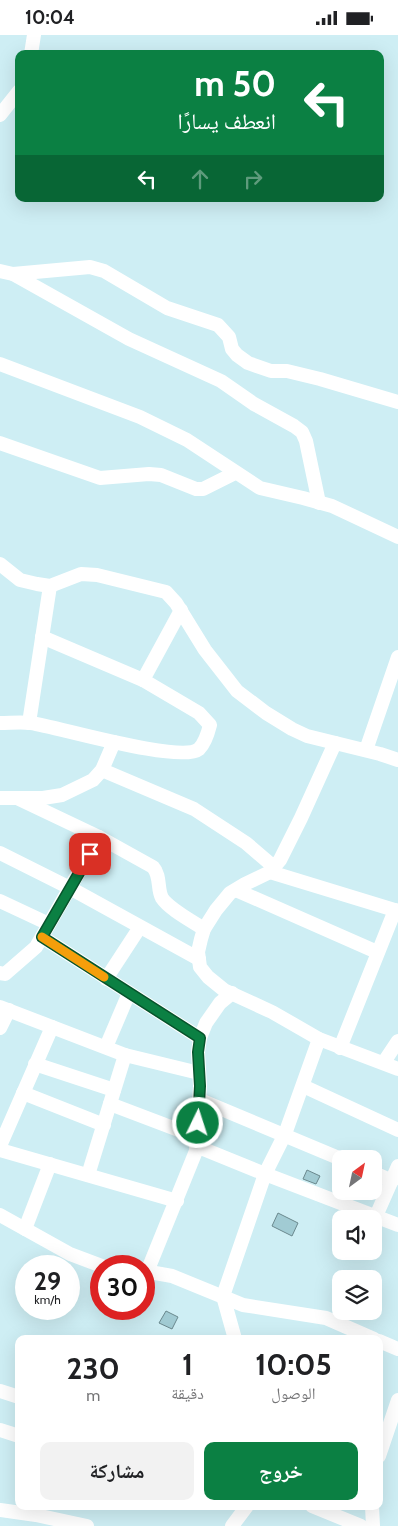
<!DOCTYPE html>
<html lang="ar">
<meta charset="utf-8">
<style>
body{margin:0;font-family:Cabin,"Noto Naskh Arabic",sans-serif;background:#f2f2f2;color:#202124;direction:rtl;height:100vh;display:flex;flex-direction:column;font-size:19px;white-space:nowrap}
*{box-sizing:border-box;margin:0}
p{font-size:16px;color:#757577}
.icon{flex:none;width:28px;height:28px;fill:none;stroke:currentColor;stroke-width:2;stroke-linecap:round;stroke-linejoin:round}
.map{position:relative;flex:1;overflow:hidden;direction:ltr}
.side{position:absolute;left:15px;top:1300px;width:368px;height:175px;display:flex;flex-direction:column;background:#fff;border-radius:10px;box-shadow:0 5px 20px #0002;direction:rtl}
.side>*{flex:none}
.banner{position:absolute;left:15px;top:15px;width:369px;height:152px;border-radius:10px;box-shadow:0 5px 20px #0002;direction:rtl;background:#0b8043;color:#fff;overflow:hidden}
.needle{width:32px;rotate:33deg}
.controls{position:absolute;left:332px;top:1115px;display:grid;gap:10px}
.controls a{display:grid;place-items:center;width:50px;height:50px;border-radius:10px;background:#fff;box-shadow:0 5px 20px #0002;font-size:25px}
.speed{position:absolute;left:15px;top:1220px;display:flex;gap:10px;font-size:25px;font-weight:700;text-align:center}
.speed>*{display:grid;place-content:center;width:65px;height:65px;border-radius:50%;background:#fff;box-shadow:0 5px 20px #0002;line-height:1}
.speed small{font-size:12px;font-weight:400}
.speed .limit{border:8px solid #d22;background:#fff;color:#111}
.pin{position:absolute;display:grid;place-items:center;width:42px;height:42px;color:#fff;margin:-21px;border-radius:10px;box-shadow:0 2px 8px #0006}
.me{position:absolute;width:55px;margin:-28px;rotate:4deg;stroke-linejoin:round;filter:drop-shadow(0 0 4px #0008)}
.turn{display:flex;align-items:center;gap:18px;height:105px;padding:0 25px;font-size:22px}
.turn .icon{width:65px;height:65px;stroke-width:2.5}
.turn b{display:block;font-size:35px;line-height:42px}
.lanes{display:flex;align-items:center;height:48px;padding:0 25px;background:#0003;justify-content:center;gap:25px;direction:ltr}
.lanes .off{opacity:.35}
.eta{display:flex;justify-content:space-evenly;align-items:center;height:85px;text-align:center}
.eta b{font-size:30px;font-weight:700;line-height:35px}
.button{display:flex;gap:10px;margin-top:auto;padding:10px 25px}
.button a{flex:1;height:58px;border-radius:10px;background:#0b8043;color:#fff;font-size:20px;font-weight:700;line-height:58px;text-align:center}
.button a+a{background:#f2f2f2;color:#202124}
.status{display:flex;justify-content:space-between;align-items:center;height:35px;padding:0 25px;background:#fff;direction:ltr}
.status svg{height:14px;fill:currentColor}
.map>svg:first-child{display:block}
.building{fill:#a1cbd3;stroke:#6b898e}
.lines{fill:none;stroke-linecap:round;stroke-linejoin:round}
.minor{stroke:#fff;stroke-width:14}
.route-casing{stroke:#07532c;stroke-width:12}
.route{stroke:#0b8043;stroke-width:9}
.slow{stroke:#f59e0b;stroke-width:9}
</style>
<div class="status"><b>10:04</b><svg viewBox="0 0 49 12"><path d="M0 12V9h3v3zM5 12V6h3v6zM10 12V3h3v9zM15 12V0h3v12zM26 1h20v11H26zM47 4h2v5h-2z"/></svg></div>
<div class="map">
<svg width="398" height="1491" viewBox="0 0 398 1491">
<rect width="100%" height="100%" fill="#ceeef4"/>
<g class="building">
<polygon points="307,1135 320,1141 316,1149 303,1144"/>
<polygon points="278,1178 298,1188 292,1201 272,1191"/>
<polygon points="166,1276 178,1282 172,1294 159,1288"/>
</g>
<g class="lines">
<g class="minor">
<polyline points="31,19 34,0"/>
<polyline points="0,80 19,56"/>
<polyline points="0,236 13,239 90,232 104,236 167,273 218,290 229,302 232,314 237,320 248,328 271,336 287,336 320,344 398,367"/>
<polyline points="13,239 129,304 221,346 254,369 294,391 302,397 306,406 319,468"/>
<polyline points="0,329 140,382 187,405 260,453 303,463 332,471 398,502"/>
<polyline points="0,408 100,443 149,439 161,440 196,454 203,454 235,438"/>
<polyline points="0,529 20,545 37,549 50,551 81,539 97,540 166,557 176,568 205,615 237,656 266,678 292,694 307,701 380,719 398,725"/>
<polyline points="143,645 181,575"/>
<path d="M 0,688 C 10,688 21,687 31,688 C 58,692 181,729 199,714 C 205,708 208,698 210,690 L 199,678 L 143,645 L 42,602"/>
<polyline points="29,688 50,551"/>
<polyline points="335,708 301,783 280,825 270,837 245,849 230,858 216,875 204,894 201,904 198,917 200,932 208,942 224,955 272,977 319,1004 398,1034"/>
<polyline points="366,715 398,622"/>
<polyline points="102,735 194,774 246,808 274,832"/>
<polyline points="0,763 43,763 62,760 93,745 102,735 114,707"/>
<path d="M 19,764 L 99,802 L 153,832 C 161,841 157,854 162,863 C 169,874 192,886 204,894"/>
<polyline points="0,818 70,853 199,924"/>
<polyline points="270,837 398,876"/>
<polyline points="236,855 377,917"/>
<polyline points="0,866 49,889"/>
<polyline points="42,902 200,1003"/>
<polyline points="0,938 5,939 36,912 99,802"/>
<polyline points="106,944 140,892"/>
<polyline points="0,972 125,1020 199,1038"/>
<polyline points="0,993 9,975"/>
<polyline points="106,1012 129,958"/>
<polyline points="340,1013 395,875"/>
<polyline points="384,1027 398,1006"/>
<polyline points="35,1029 114,1055"/>
<polyline points="303,1051 398,1095"/>
<polyline points="23,1058 104,1090"/>
<polyline points="200,1065 341,1124"/>
<polyline points="110,1069 197,1102"/>
<polyline points="0,1111 52,992"/>
<polyline points="196,1111 265,1139 398,1190"/>
<polyline points="0,1115 177,1166"/>
<polyline points="374,1138 392,1146"/>
<polyline points="88,1140 125,1020"/>
<polyline points="0,1180 70,1219 102,1231"/>
<polyline points="376,1181 398,1131"/>
<polyline points="25,1194 50,1129"/>
<polyline points="144,1236 172,1241 243,1270 326,1283 374,1304"/>
<polyline points="147,1237 196,1116 200,1051 198,1017 200,1003 206,988 220,968 232,958"/>
<polyline points="235,1304 223,1261 265,1139 285,1099 319,1004"/>
<polyline points="379,1306 398,1314"/>
<polyline points="0,1356 19,1362"/>
<polyline points="0,1395 19,1401"/>
<polyline points="379,1421 398,1365"/>
<polyline points="312,1471 361,1491"/>
<polyline points="372,1471 373,1491"/>
<polyline points="0,1475 36,1480 87,1491"/>
<polyline points="232,1491 247,1471"/>
</g>
</g>
<g class="lines">
<defs>
<polyline id="route" points="90,819 42,902 200,1003 198,1017 200,1051 198,1088"/>
</defs>
<use href="#route" class="route-casing"/>
<use href="#route" class="route"/>
<polyline class="slow" points="42,902 104,942"/>
</g>
</svg>
<div class="controls">
<a><svg class="needle" viewBox="-14 -14 28 28"><path d="M0-13l5 13h-10z" fill="#e53935"/><path d="M0 13l5-13h-10z" fill="#757577"/></svg></a>
<a><svg class="icon" aria-label="sound" viewBox="0 0 24 24"><path d="M4 9h4l5-4v14l-5-4H4zM17 9q2 3 0 6"/></svg></a>
<a><svg class="icon" aria-label="layers" viewBox="0 0 24 24"><path d="M12 4l9 5-9 5-9-5zM3 14l9 5 9-5"/></svg></a>
</div>
<div class="speed"><div>29<small>km/h</small></div><div class="limit">30</div></div>
<div class="pin" style="left:90px;top:819px;background:#d93025"><svg class="icon" aria-label="arrive" viewBox="0 0 24 24"><path d="M6 21V4h12l-3 4 3 4H6"/></svg></div>
<svg class="me" style="left:198px;top:1088px" viewBox="-20 -20 40 40"><circle r="17" fill="#0b8043" stroke="#fff" stroke-width="3"/><path d="M0-11L8 9 0 5-8 9z" fill="#fff"/></svg>
<div class="banner">
<div class="turn"><svg class="icon" aria-label="left" viewBox="0 0 24 24"><path d="M17 20v-9H6M10 6l-5 5 5 5"/></svg><div><b>50 m</b>انعطف يسارًا</div></div>
<div class="lanes"><svg class="icon" aria-label="left" viewBox="0 0 24 24"><path d="M17 20v-9H6M10 6l-5 5 5 5"/></svg><svg class="icon off" aria-label="ahead" viewBox="0 0 24 24"><path d="M12 20V5M6 11l6-6 6 6"/></svg><svg class="icon off" aria-label="right" viewBox="0 0 24 24"><path d="M7 20v-9h11M14 6l5 5-5 5"/></svg></div>
</div>
<section class="side">
<div class="eta">
<div><b>10:05</b><p>الوصول</p></div>
<div><b>1</b><p>دقيقة</p></div>
<div><b>230</b><p>m</p></div>
</div>
<div class="button"><a>خروج</a><a>مشاركة</a></div>
</section>
</div>
